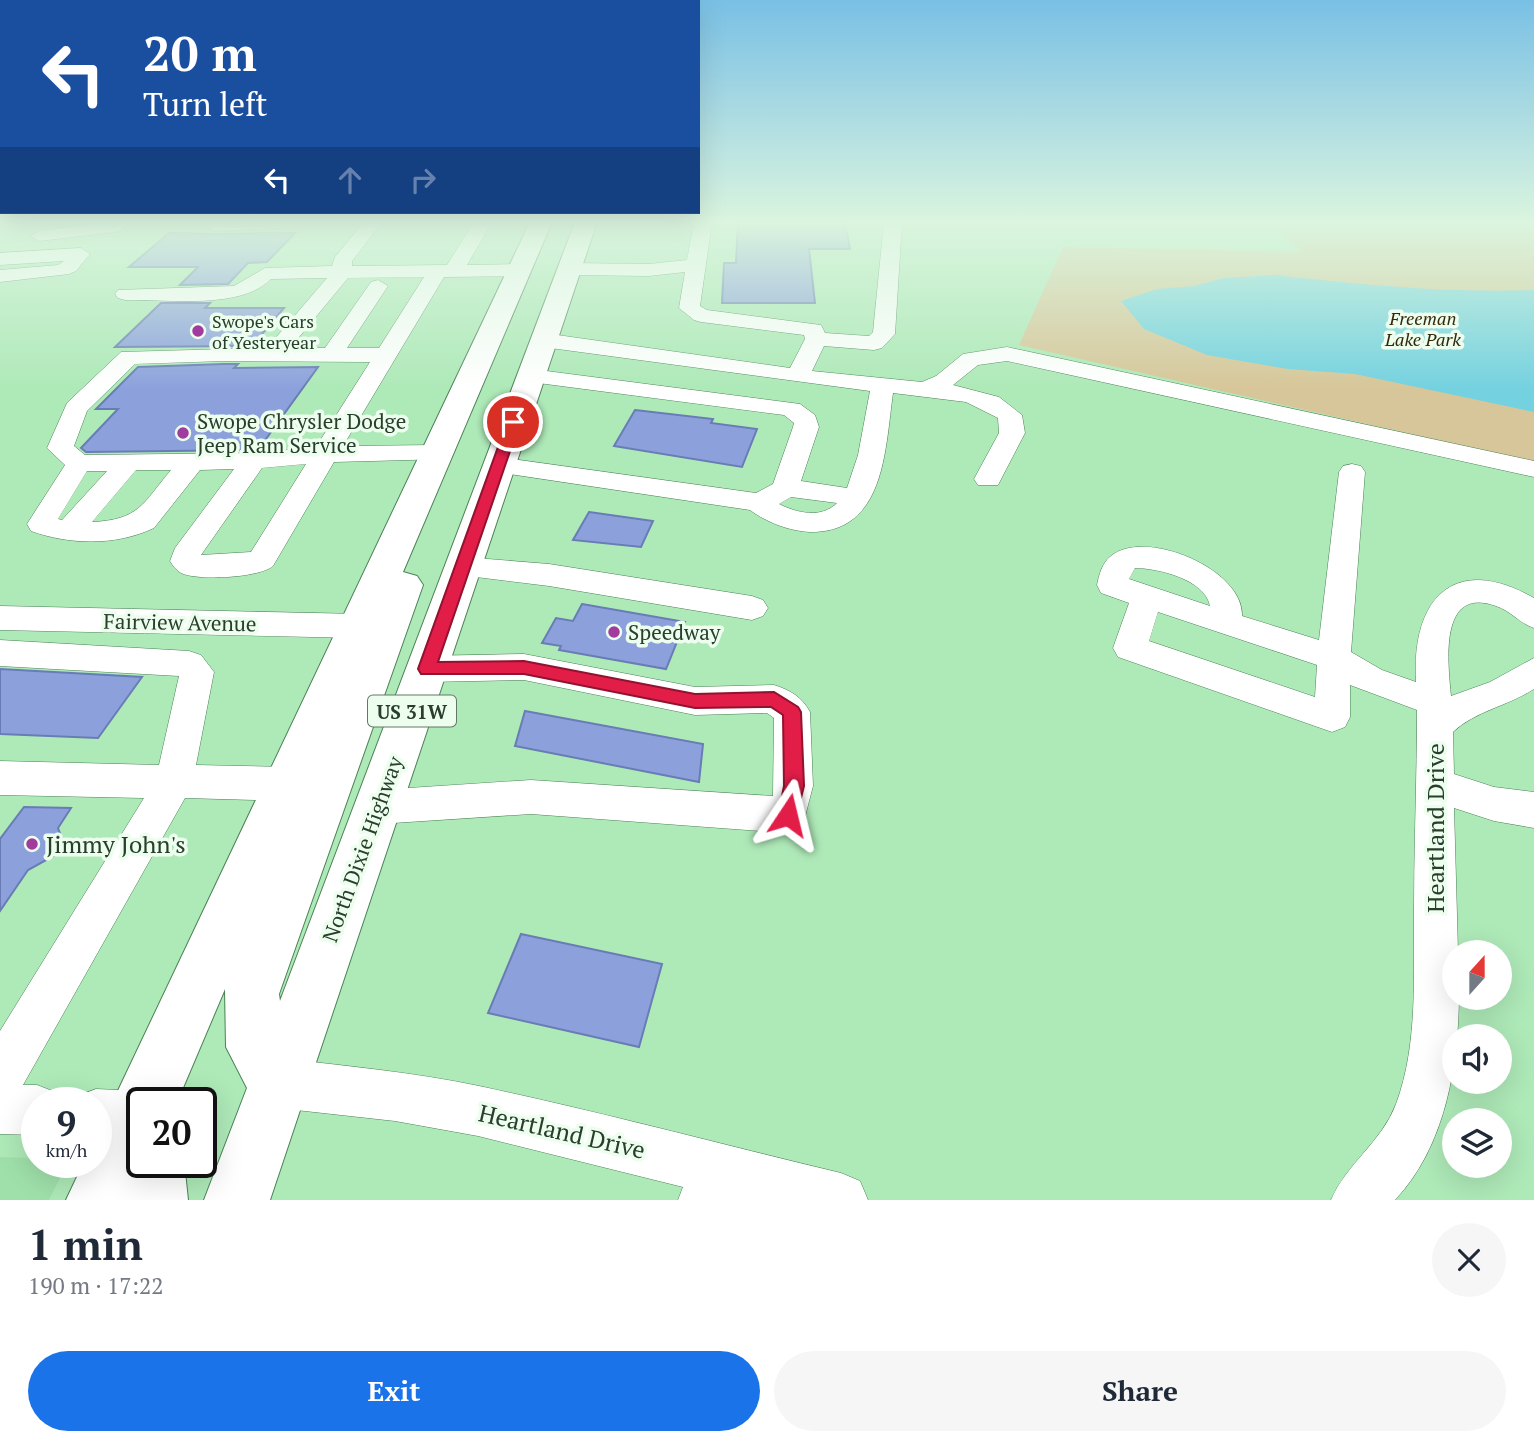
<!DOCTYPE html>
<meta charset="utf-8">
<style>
body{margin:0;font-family:"PT Serif",serif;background:#f6f6f7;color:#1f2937;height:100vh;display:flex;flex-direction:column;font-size:26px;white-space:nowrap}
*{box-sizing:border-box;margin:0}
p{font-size:23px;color:#747a83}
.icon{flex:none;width:38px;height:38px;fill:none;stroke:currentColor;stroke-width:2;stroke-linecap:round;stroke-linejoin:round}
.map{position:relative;height:1200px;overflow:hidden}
.drawer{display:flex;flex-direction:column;background:#fff;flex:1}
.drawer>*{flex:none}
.guide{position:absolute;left:0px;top:0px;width:700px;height:214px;box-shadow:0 7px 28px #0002;background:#1a4fa0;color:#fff;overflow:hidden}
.needle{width:46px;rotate:21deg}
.tools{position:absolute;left:1442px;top:940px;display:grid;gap:14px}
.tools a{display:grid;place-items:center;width:70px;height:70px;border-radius:50%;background:#fff;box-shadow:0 7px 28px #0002;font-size:35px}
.speed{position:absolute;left:21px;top:1087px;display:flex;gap:14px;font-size:35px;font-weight:700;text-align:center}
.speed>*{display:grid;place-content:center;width:91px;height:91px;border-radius:50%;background:#fff;box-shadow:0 7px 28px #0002;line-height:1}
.speed small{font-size:18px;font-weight:400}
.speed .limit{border:4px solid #111;border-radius:10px;background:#fff;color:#111}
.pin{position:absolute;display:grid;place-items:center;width:60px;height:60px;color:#fff;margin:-30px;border:4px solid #fff;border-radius:50%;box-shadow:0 2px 7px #0007}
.me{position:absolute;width:77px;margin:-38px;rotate:10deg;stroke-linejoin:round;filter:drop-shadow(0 0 5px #0008)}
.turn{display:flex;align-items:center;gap:24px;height:147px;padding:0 28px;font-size:32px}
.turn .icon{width:91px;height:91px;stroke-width:2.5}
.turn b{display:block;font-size:49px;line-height:60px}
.lanes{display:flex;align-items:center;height:66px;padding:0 28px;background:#0003;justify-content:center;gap:35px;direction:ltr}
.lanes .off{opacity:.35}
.round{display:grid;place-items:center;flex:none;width:74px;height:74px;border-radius:37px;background:#f6f6f7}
.headline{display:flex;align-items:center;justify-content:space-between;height:119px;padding:0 28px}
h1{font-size:42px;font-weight:600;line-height:52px}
.primary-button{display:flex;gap:14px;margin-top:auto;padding:14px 28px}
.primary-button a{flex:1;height:80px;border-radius:42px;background:#1a73e8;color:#fff;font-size:28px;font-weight:600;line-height:80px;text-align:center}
.primary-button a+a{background:#f6f6f7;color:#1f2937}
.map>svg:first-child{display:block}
.built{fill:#9fe0aa}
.green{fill:#d7c699}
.water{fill:#74d1e0}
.building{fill:#8ca1dc;stroke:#697cb5;stroke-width:2}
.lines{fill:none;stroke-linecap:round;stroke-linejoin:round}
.minor-casing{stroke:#4b8255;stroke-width:1}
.major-casing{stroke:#4b8255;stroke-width:2}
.minor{fill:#fff;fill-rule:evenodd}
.major{fill:#fff;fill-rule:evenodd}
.route{fill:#e11d48;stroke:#92132f;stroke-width:2}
.poi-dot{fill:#a23b9e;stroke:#edfeef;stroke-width:2.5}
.labels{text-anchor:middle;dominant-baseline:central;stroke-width:7;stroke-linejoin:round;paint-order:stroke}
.far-park-label{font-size:18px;font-style:italic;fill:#35290b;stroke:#edfeef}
.far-poi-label{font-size:18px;fill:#273f2b;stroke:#edfeef;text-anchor:start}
.shield{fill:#edfeef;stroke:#627866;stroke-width:2}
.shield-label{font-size:19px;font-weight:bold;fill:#273f2b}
.poi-label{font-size:21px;fill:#273f2b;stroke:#edfeef;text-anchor:start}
.street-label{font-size:21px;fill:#273f2b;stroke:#edfeef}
.near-street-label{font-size:24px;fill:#273f2b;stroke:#edfeef}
.near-poi-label{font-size:24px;fill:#273f2b;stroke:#edfeef;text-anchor:start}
</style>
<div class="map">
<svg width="1534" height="1200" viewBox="0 0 1534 1200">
<rect width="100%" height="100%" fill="#aee9b8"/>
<polygon class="built" points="0,1157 37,1158 37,1162 68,1162 49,1200 0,1200"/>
<polygon class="green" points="1269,222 1534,222 1534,462 1019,345 1063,247 1303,252"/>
<path class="water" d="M 1276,275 C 1362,285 1447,293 1534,290 L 1534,412 L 1355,374 L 1288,369 L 1207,355 L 1144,329 L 1121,301 L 1157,289 L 1195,286 L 1223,278 Z"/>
<g class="building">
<polygon points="738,222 845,222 850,249 809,249 815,303 722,303 724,263 736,263"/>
<polygon points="169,233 214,234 295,233 267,262 248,263 228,284 180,285 198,267 129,267"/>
<polygon points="161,303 210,303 205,308 284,308 252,346 115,347"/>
<polygon points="224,364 238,364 234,368 318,367 258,450 86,452 81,448 118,409 96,409 138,367"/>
<polygon points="635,410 713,419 711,423 757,429 742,467 614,446"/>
<polygon points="589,512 653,521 641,547 573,540"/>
<polygon points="582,604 685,622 666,669 559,650 561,646 542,643 556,618 573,621"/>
<polygon points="0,669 142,677 98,738 0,734"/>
<polygon points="525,711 703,744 699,782 515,746"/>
<polygon points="24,807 71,808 58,828 66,849 28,870 0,911 0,839"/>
<polygon points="521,934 662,964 639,1047 488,1013"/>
</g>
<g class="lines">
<defs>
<g id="minor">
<polygon points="110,222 128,222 121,231 115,232 39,241 30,236 39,231"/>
<polygon points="199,222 311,222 302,227 214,231"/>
<path d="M 364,222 L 382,222 L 352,261 L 352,266 L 447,265 L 474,222 L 492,222 L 467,265 L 520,264 L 530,270 L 520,276 L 444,277 L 343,446 L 437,445 L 446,447 L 450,453 L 446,459 L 334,462 L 273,566 C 259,578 197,581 181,573 C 176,570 173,566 170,561 L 175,548 L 234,469 L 200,470 L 154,528 C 116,546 70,545 31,531 L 27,524 L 65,465 L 47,448 L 67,403 L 121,352 L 267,348 L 327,278 L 271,279 C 241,310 167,299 125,300 L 118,298 L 115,294 L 118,290 L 234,286 L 265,268 L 332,266 L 335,257 ZM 424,277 L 379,348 L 347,348 L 388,286 L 378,280 L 371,282 L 325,348 L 290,348 L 348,278 ZM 224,361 L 370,362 L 316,447 L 254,453 L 85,455 L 74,446 L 87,411 L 135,364 ZM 306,464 L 251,552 L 201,555 L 262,468 ZM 136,470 L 171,470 C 143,503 140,520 92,522 ZM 87,471 L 107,471 L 62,520 L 58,519 Z"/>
<path d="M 694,222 L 712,222 L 700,306 L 707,310 L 813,324 L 821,325 L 825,333 L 869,336 L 873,332 L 884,222 L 902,222 L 895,334 L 882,348 L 874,350 L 824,346 L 812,371 L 922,382 L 936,376 L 963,354 L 1007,347 L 1534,461 L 1534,477 L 1007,361 L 978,365 L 953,385 L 999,397 L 1022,415 L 1025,433 L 998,485 L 978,485 L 974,479 L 999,433 L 998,418 L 966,402 L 893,393 C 885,450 885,533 810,532 C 789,531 766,522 750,510 L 489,471 L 485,465 L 489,459 L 498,457 L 756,493 L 773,484 L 793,427 L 794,423 L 784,415 L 523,381 L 519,376 L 523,371 L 531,369 L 800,404 L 815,415 L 819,427 L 801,481 L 847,488 L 858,455 L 870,391 L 543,347 L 532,340 L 543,333 L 790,368 L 805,339 L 804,335 L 701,322 L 694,320 L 679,308 L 685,272 L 649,276 L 568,275 L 558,269 L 568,263 L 649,264 L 687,260 ZM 791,497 L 837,503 C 821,519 797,513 779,504 Z"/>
<polygon points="81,248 90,254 76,271 69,274 0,282 0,270 58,265 64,261 0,265 0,253"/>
<path d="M 1352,464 L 1361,466 L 1365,472 L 1351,652 L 1382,670 L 1416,682 C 1411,600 1453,552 1534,598 L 1534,628 C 1519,623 1511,611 1496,606 C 1438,585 1448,664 1451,696 L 1490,682 L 1534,658 L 1534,689 C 1508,706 1475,711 1453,732 L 1454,774 L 1494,787 L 1534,792 L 1534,828 L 1494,821 L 1454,808 L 1458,952 L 1454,952 L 1454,998 L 1459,998 C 1458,1065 1446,1146 1395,1200 L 1331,1200 C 1346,1164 1382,1142 1396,1104 C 1419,1042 1413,972 1414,908 C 1414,842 1417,776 1417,710 L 1350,685 L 1350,717 L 1345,727 L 1332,732 L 1118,657 L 1113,648 L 1129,603 L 1101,593 L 1097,585 C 1099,575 1102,563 1111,556 C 1145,528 1244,569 1242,616 L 1319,640 L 1339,472 L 1343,466 ZM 1135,568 C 1157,568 1205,579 1210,606 L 1129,579 ZM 1158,612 L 1317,665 L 1315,697 L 1149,641 Z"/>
<polygon points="463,557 549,564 752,596 763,600 768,608 763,616 752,620 549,586 452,574 448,567 452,560"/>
<polygon points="0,606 360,614 371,617 376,626 371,635 360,638 0,630"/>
<polygon points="0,640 189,651 201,655 214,672 196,765 288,767 302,772 307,784 302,796 288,801 185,798 23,1085 37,1085 55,1092 59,1102 37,1102 37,1135 0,1134 0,1031 144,798 0,795 0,761 159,765 179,676 0,666"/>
<path d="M 524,654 L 695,687 L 774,685 C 790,690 802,697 810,712 L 813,786 L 802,828 L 788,833 L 531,814 L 378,824 L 364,819 L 358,807 L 364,795 L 378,790 L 531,780 L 773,796 L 774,718 L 767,713 L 695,715 L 524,680 L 427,682 L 415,678 L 410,669 L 415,660 L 427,656 Z"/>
<path d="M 278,1058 C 345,1066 412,1072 479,1086 C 601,1112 720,1144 841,1173 L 860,1181 L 868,1200 L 678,1200 L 683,1187 L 478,1136 L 395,1121 L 278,1108 L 261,1100 L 253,1083 L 261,1066 Z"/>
<polygon points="96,1089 140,1091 158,1098 160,1102 142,1102 142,1140 96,1139 96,1102 76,1102 78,1096"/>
</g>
<polygon id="major" points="530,222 552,222 403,572 417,576 423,585 279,994 280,1001 575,222 597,222 270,1200 204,1200 247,1088 226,1047 225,989 177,1102 142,1102 142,1162 184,1162 188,1200 66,1200 84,1162 96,1162 96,1137"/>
</defs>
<use href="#minor" class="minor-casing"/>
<use href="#major" class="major-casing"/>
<use href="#minor" class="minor"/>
<use href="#major" class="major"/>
</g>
<linearGradient id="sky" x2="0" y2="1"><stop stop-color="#79c0e5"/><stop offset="0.57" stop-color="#dbf5df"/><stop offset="1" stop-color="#dbf5df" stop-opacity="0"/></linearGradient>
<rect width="1534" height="390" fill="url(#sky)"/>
<polygon class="route" points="513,419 520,422 438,662 524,661 695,694 774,692 798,707 801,712 804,786 795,822 788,824 781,822 778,815 784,786 783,715 771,707 695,708 524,674 421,674 418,669 507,422"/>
<g class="poi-dot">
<circle cx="198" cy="331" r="7"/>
<circle cx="183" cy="433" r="7"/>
<circle cx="614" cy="632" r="7"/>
<circle cx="32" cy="844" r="7"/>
</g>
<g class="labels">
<g class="far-park-label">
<text x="1423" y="318">Freeman<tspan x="1423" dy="21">Lake Park</tspan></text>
</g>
<g class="far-poi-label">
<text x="212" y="321">Swope's Cars<tspan x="212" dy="21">of Yesteryear</tspan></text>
</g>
<rect class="shield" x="368" y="695.5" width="88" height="31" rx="5"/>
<g class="shield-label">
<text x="412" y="711">US 31W</text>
</g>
<g class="poi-label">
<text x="197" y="421">Swope Chrysler Dodge<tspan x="197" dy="24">Jeep Ram Service</tspan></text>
<text x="628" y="632">Speedway</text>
</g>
<g class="street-label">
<text transform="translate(180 622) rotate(1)">Fairview Avenue</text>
<text transform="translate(362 849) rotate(-70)">North Dixie Highway</text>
</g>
<g class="near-street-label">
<text transform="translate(1435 828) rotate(-90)">Heartland Drive</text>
<text transform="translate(562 1131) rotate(13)">Heartland Drive</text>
</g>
<g class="near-poi-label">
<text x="46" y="844">Jimmy John's</text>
</g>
</g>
</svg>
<div class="tools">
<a><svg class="needle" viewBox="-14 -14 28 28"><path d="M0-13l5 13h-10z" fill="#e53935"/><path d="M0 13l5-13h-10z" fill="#747a83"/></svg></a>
<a><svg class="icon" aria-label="sound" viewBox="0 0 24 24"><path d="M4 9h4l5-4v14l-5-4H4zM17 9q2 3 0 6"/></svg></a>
<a><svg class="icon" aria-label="layers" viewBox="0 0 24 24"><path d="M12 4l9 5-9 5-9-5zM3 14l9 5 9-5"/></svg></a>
</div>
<div class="speed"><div>9<small>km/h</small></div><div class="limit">20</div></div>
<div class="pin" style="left:513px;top:422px;background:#d93025"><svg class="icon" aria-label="arrive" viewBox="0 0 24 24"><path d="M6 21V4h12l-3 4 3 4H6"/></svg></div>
<svg class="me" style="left:788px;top:815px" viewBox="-20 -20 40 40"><path d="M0-17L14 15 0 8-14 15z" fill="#e11d48" stroke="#fff" stroke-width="4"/></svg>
<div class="guide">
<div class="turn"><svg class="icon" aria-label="left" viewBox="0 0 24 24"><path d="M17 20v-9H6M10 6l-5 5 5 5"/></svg><div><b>20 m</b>Turn left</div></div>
<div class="lanes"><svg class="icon" aria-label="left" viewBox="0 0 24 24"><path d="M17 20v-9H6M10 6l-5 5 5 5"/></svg><svg class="icon off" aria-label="ahead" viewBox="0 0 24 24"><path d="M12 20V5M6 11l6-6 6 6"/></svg><svg class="icon off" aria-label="right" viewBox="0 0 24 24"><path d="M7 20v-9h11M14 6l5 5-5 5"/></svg></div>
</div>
</div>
<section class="drawer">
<div class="headline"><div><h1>1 min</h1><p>190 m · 17:22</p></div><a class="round"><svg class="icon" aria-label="close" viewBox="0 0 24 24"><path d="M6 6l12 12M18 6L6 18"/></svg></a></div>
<div class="primary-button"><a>Exit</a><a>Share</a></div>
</section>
